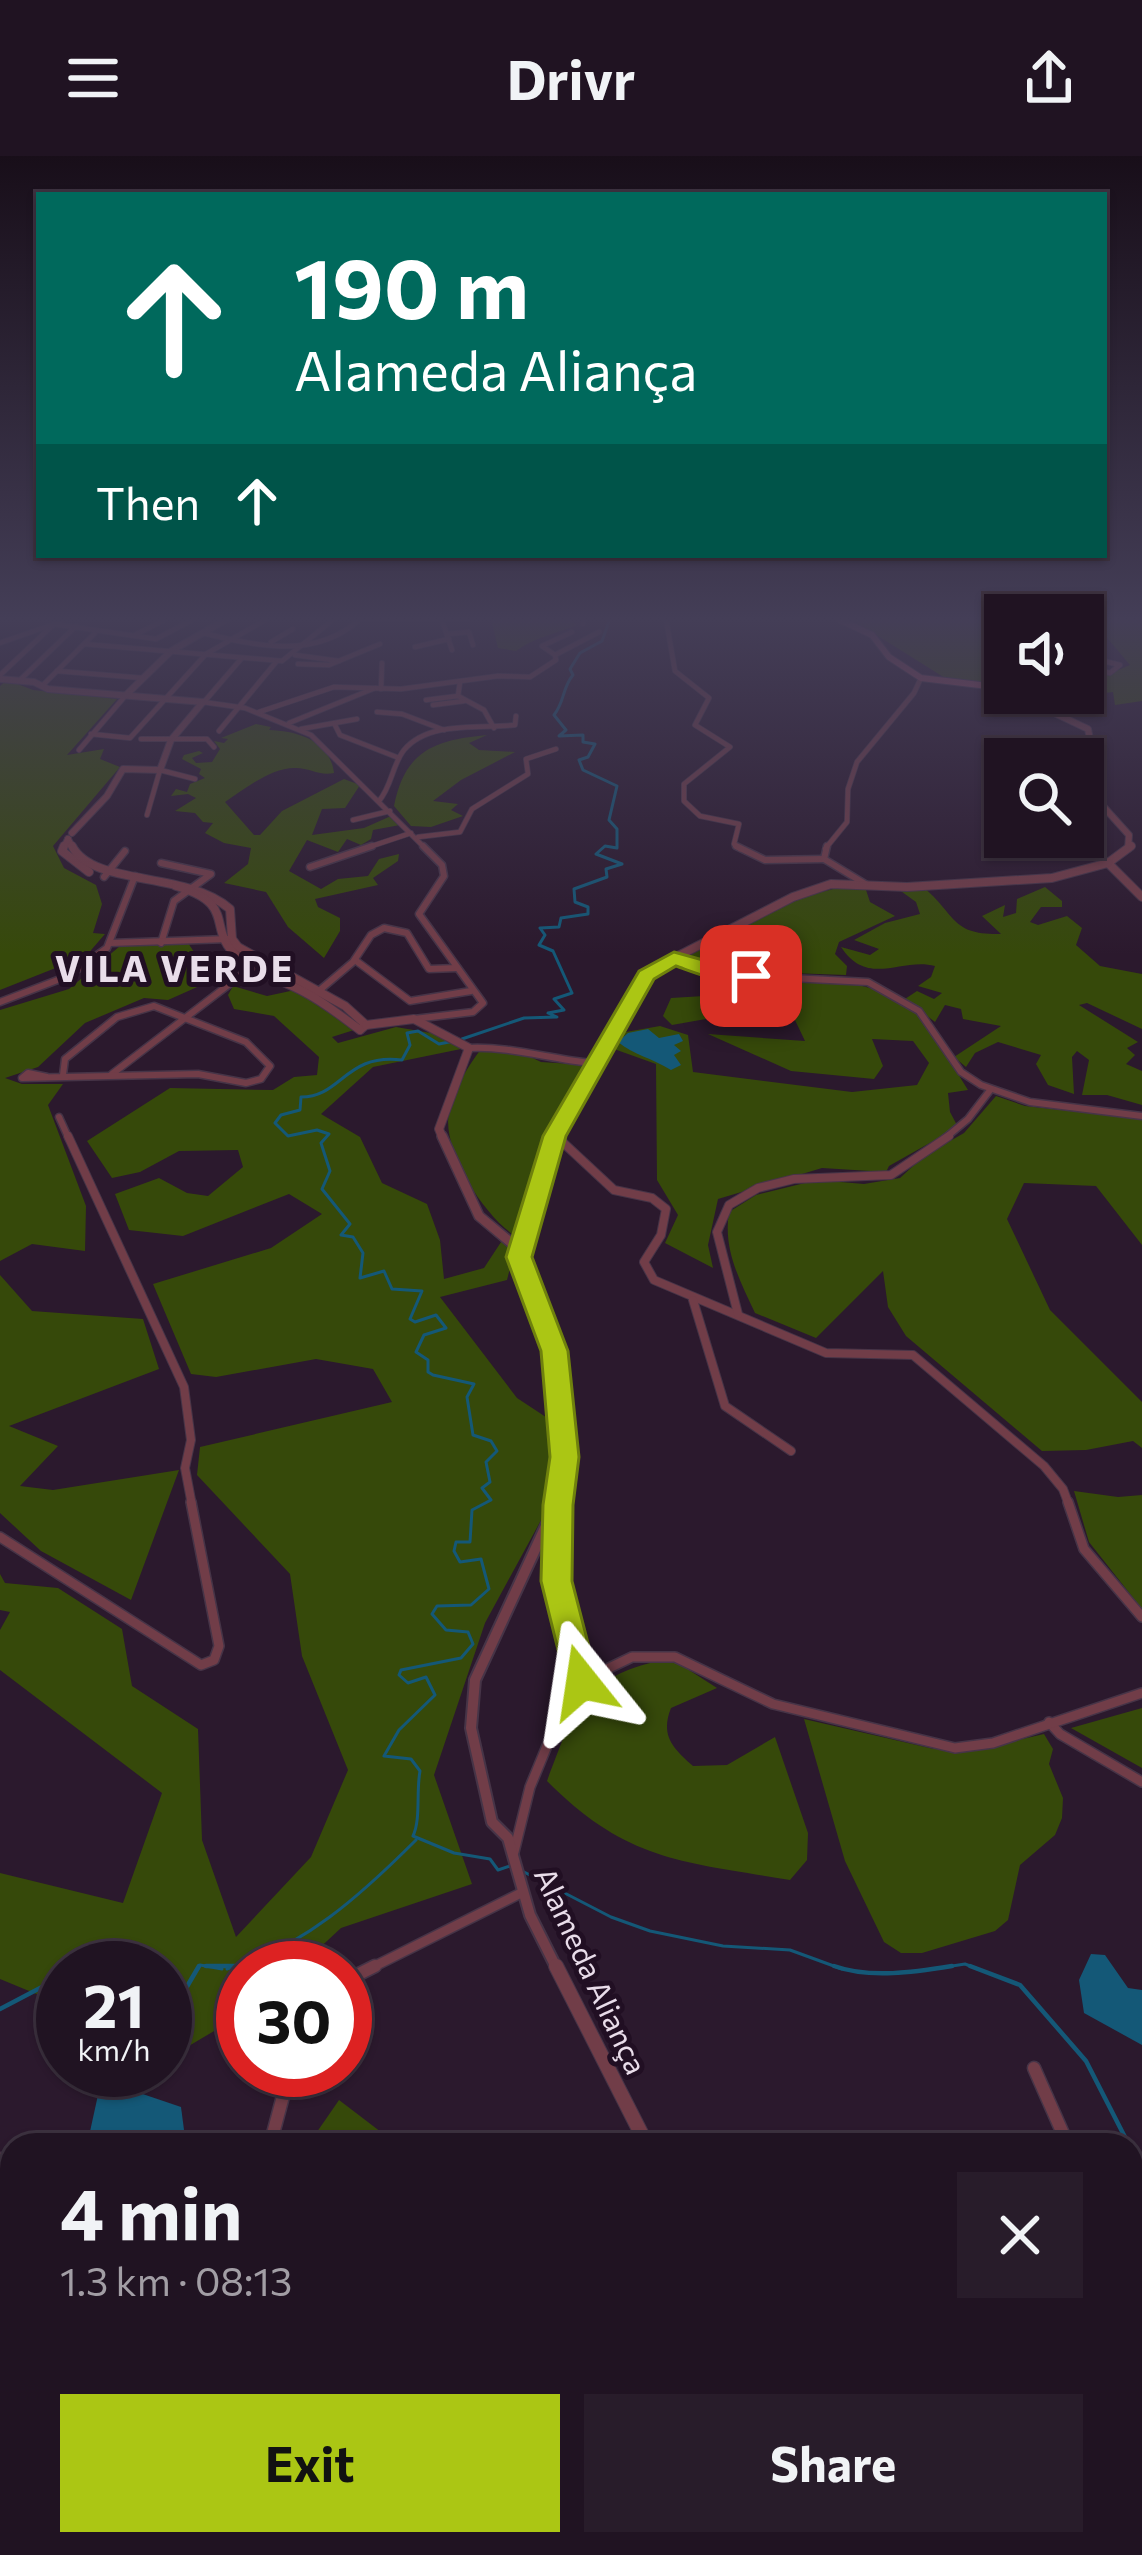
<!DOCTYPE html>
<meta charset="utf-8">
<style>
body{margin:0;font-family:Commissioner,sans-serif;background:#281c2a;color:#f1f3f6;height:100vh;display:flex;flex-direction:column;font-size:45px;white-space:nowrap}
*{box-sizing:border-box;margin:0}
p{font-size:39px;color:#a29ea5}
.icon{flex:none;width:66px;height:66px;fill:none;stroke:currentColor;stroke-width:2;stroke-linecap:round;stroke-linejoin:round}
.map{position:relative;flex:1;overflow:hidden}
.drawer{position:absolute;left:0px;top:1977px;width:1143px;height:423px;display:flex;flex-direction:column;background:#201322;border-radius:36px 36px 0 0;box-shadow:0 3px 9px #0004,0 0 0 3px #3d3240}
.drawer>*{flex:none}
.hud{position:absolute;left:36px;top:36px;width:1071px;height:366px;border-radius:0px;box-shadow:0 3px 9px #0004,0 0 0 3px #3d3240;background:#00695c;color:#fff;overflow:hidden}
.tools{position:absolute;left:984px;top:438px;display:grid;gap:24px}
.tools a{display:grid;place-items:center;width:120px;height:120px;border-radius:0px;background:#201322;box-shadow:0 3px 9px #0004,0 0 0 3px #3d3240;font-size:60px}
.speed{position:absolute;left:36px;top:1785px;display:flex;gap:24px;font-size:60px;font-weight:700;text-align:center}
.speed>*{display:grid;place-content:center;width:156px;height:156px;border-radius:50%;background:#201322;box-shadow:0 3px 9px #0004,0 0 0 3px #3d3240;line-height:1}
.speed small{font-size:30px;font-weight:400}
.speed .limit{border:18px solid #d22;background:#fff;color:#111}
.pin{position:absolute;display:grid;place-items:center;width:102px;height:102px;color:#fff;margin:-51px;border-radius:24px;box-shadow:0 6px 18px #0006}
.me{position:absolute;width:132px;margin:-66px;rotate:345deg;stroke-linejoin:round;filter:drop-shadow(0 0 9px #0008)}
.turn{display:flex;align-items:center;gap:42px;height:252px;padding:0 60px;font-size:54px}
.turn .icon{width:156px;height:156px;stroke-width:2.5}
.turn b{display:block;font-size:84px;line-height:102px}
.then{display:flex;align-items:center;height:114px;padding:0 60px;background:#0003;gap:24px;font-size:45px}
.round{display:grid;place-items:center;flex:none;width:126px;height:126px;border-radius:0px;background:#281c2a}
.headline{display:flex;align-items:center;justify-content:space-between;height:204px;padding:0 60px}
h1{font-size:72px;font-weight:700;line-height:90px}
.primary-button{display:flex;gap:24px;margin-top:auto;padding:24px 60px}
.primary-button a{flex:1;height:138px;border-radius:0px;background:#abc614;color:#111;font-size:48px;font-weight:700;line-height:138px;text-align:center}
.primary-button a+a{background:#281c2a;color:#f1f3f6}
header{display:flex;justify-content:space-between;align-items:center;height:156px;padding:0 60px;background:#201322;font-size:54px;font-weight:700}
.map>svg:first-child{display:block}
.green{fill:#36490a}
.water{fill:#145877}
.lines{fill:none;stroke-linecap:round;stroke-linejoin:round}
.stream-far1{stroke:#145877;stroke-width:3}
.stream{stroke:#145877;stroke-width:4.5}
.minor-far4-casing{stroke:#463447;stroke-width:6}
.minor-far3-casing{stroke:#463447;stroke-width:9}
.minor-far2-casing{stroke:#463447;stroke-width:10}
.minor-far1-casing{stroke:#463447;stroke-width:12}
.minor-casing{stroke:#463447;stroke-width:15}
.tertiary-far4-casing{stroke:#463447;stroke-width:8}
.tertiary-far3-casing{stroke:#463447;stroke-width:10}
.tertiary-far2-casing{stroke:#463447;stroke-width:12}
.tertiary-far1-casing{stroke:#463447;stroke-width:14}
.tertiary-casing{stroke:#463447;stroke-width:16}
.secondary-casing{stroke:#463447;stroke-width:8}
.minor-far4{stroke:#713d48;stroke-width:4.5}
.minor-far3{stroke:#713d48;stroke-width:6}
.minor-far2{stroke:#713d48;stroke-width:8}
.minor-far1{stroke:#713d48;stroke-width:9}
.minor{stroke:#713d48;stroke-width:12}
.tertiary-far4{stroke:#713d48;stroke-width:6}
.tertiary-far3{stroke:#713d48;stroke-width:8}
.tertiary-far2{stroke:#713d48;stroke-width:9}
.tertiary-far1{stroke:#713d48;stroke-width:10}
.tertiary{stroke:#713d48;stroke-width:14}
.secondary{stroke:#9d4b5e;stroke-width:6}
.route{fill:#abc614;stroke:#6f810d;stroke-width:3}
.labels{text-anchor:middle;dominant-baseline:central;stroke-width:10;stroke-linejoin:round;paint-order:stroke}
.street-label{font-size:30px;fill:#e9ddea;stroke:#210f23}
.far-district-label{font-size:36px;font-weight:bold;letter-spacing:3px;fill:#e9ddea;stroke:#210f23}
</style>
<header><svg class="icon" aria-label="menu" viewBox="0 0 24 24"><path d="M4 6h16M4 12h16M4 18h16"/></svg>Drivr<svg class="icon" aria-label="share" viewBox="0 0 24 24"><path d="M12 15V3M7 8l5-5 5 5M5 13v7h14v-7"/></svg></header>
<div class="map">
<svg width="1142" height="2399" viewBox="0 0 1142 2399">
<rect width="100%" height="100%" fill="#2b192d"/>
<g class="green">
<path d="M 491,463 L 568,463 L 577,469 C 555,478 535,481 516,495 L 498,492 Z"/>
<polygon points="851,463 1005,463 1005,513 997,529 945,522"/>
<polygon points="1142,463 1142,545 1115,549 1113,536 1052,543 1083,537 1083,529 1130,509 1092,464"/>
<polygon points="7,524 33,534 117,543 67,599 104,593 100,603 120,611 53,690 64,712 96,729 102,748 93,777 105,778 86,800 0,834 0,530"/>
<path d="M 256,568 L 271,571 L 269,574 C 297,575 330,584 334,617 C 319,620 310,612 296,612 C 271,611 245,633 225,646 L 254,679 L 260,679 L 282,655 L 344,623 L 360,629 L 345,652 L 322,653 L 312,679 L 364,672 L 391,660 L 400,669 L 373,674 L 371,683 L 361,689 L 347,683 L 338,696 L 307,684 L 289,715 L 321,733 L 338,723 L 368,720 L 379,703 L 399,698 L 398,705 L 373,722 L 378,729 L 315,743 L 318,751 L 340,762 L 340,775 L 324,802 L 288,771 L 266,736 L 224,727 L 248,708 L 251,692 L 224,687 L 205,677 L 213,667 L 203,666 L 195,657 L 175,655 L 196,642 L 188,638 L 171,640 L 176,633 L 187,636 L 190,628 L 205,622 L 199,618 L 201,613 L 182,603 L 184,599 L 199,595 L 203,597 L 192,602 L 196,607 L 212,606 L 220,593 L 214,585 L 224,587 L 228,583 L 221,582 Z"/>
<path d="M 487,579 L 469,587 L 479,594 L 515,596 L 461,624 L 433,645 L 458,648 L 451,654 L 463,660 L 431,671 L 411,670 L 394,650 C 405,594 435,584 487,579 Z"/>
<polygon points="849,729 865,731 870,746 895,760 839,786 835,798 847,810 846,819 731,815 685,802 790,744"/>
<path d="M 923,731 C 957,759 950,779 1001,778 L 982,760 L 1005,749 L 1003,761 L 1016,757 L 1017,743 L 1045,731 L 1062,745 L 1062,751 L 1041,751 L 1030,766 L 1038,769 L 1067,760 L 1082,772 L 1076,789 L 1100,810 L 1142,818 L 1142,873 L 1087,847 L 1079,849 L 1138,886 L 1127,892 L 1135,899 L 1126,908 L 1142,915 L 1142,949 L 1107,939 L 1082,939 L 1089,904 L 1077,895 L 1072,901 L 1074,938 L 1048,929 L 1036,908 L 1041,899 L 998,886 L 975,897 L 966,911 L 954,901 L 1001,870 L 963,863 L 961,853 L 945,849 L 935,866 L 905,843 L 917,835 L 934,843 L 942,837 L 918,830 L 931,821 L 935,810 C 901,801 868,832 841,791 L 870,799 L 879,793 L 854,784 L 885,767 L 920,758 L 916,746 L 898,733 Z"/>
<polygon points="188,787 213,824 168,844 144,842 85,867 38,911 5,922 22,928 63,928 48,949 86,1050 85,1095 32,1088 0,1105 0,854 69,833 120,790"/>
<path d="M 730,822 C 792,826 874,812 921,862 C 939,881 953,911 968,934 L 948,937 L 950,956 L 958,971 L 889,1010 L 886,1016 L 822,1012 L 718,1043 L 708,1089 L 713,1112 L 665,1087 L 678,1059 L 657,1024 L 656,908 L 614,893 L 620,877 L 660,870 L 688,879 L 693,916 L 852,936 L 917,929 L 929,907 L 913,885 L 872,883 L 883,910 L 874,923 L 791,915 L 708,878 L 805,885 L 794,862 L 751,855 L 672,869 L 663,860 L 671,842 L 704,840 Z"/>
<polygon points="233,830 267,840 295,834 354,874 332,881 338,887 396,871 460,882 461,893 373,911 321,958 360,981 382,1027 427,1048 440,1084 444,1123 484,1112 503,1083 514,1096 507,1124 440,1141 517,1242 555,1267 562,1308 546,1355 485,1467 434,1619 472,1728 341,1772 298,1812 243,1812 243,1858 165,1904 165,1812 63,1812 63,1849 0,1823 0,1717 123,1747 162,1637 0,1514 0,1474 10,1456 0,1454 0,1418 5,1427 58,1432 122,1473 132,1530 198,1573 202,1684 236,1781 311,1701 348,1614 302,1500 290,1418 197,1319 200,1291 392,1246 373,1213 316,1203 216,1221 191,1218 153,1128 271,1092 322,1058 289,1038 183,1080 129,1074 115,1038 159,1022 187,1037 208,1040 243,1011 238,994 179,995 140,1016 112,1022 87,985 170,932 273,934 294,921 317,919 319,901 274,860 234,853 228,839"/>
<path d="M 484,889 L 516,894 L 541,906 L 587,909 L 526,1038 L 520,1083 C 487,1065 441,995 449,956 C 453,934 470,907 484,889 Z"/>
<path d="M 996,940 L 1025,950 L 1142,963 L 1142,1089 L 1096,1030 L 1024,1027 L 1007,1063 L 1050,1154 L 1142,1246 L 1142,1292 L 1133,1285 L 1086,1294 L 1042,1295 L 906,1180 L 888,1151 L 883,1115 L 816,1182 L 755,1157 C 739,1123 723,1093 729,1056 L 756,1039 L 817,1024 L 864,1028 L 900,1022 L 924,1000 L 964,977 Z"/>
<polygon points="0,1119 32,1155 143,1163 159,1213 9,1270 58,1290 20,1330 53,1334 179,1314 131,1444 41,1395 0,1357"/>
<polygon points="1074,1335 1118,1341 1142,1339 1142,1453 1089,1386"/>
<path d="M 654,1506 L 678,1507 L 717,1532 L 671,1552 C 660,1580 673,1592 693,1610 L 727,1609 L 775,1581 L 808,1677 L 807,1704 L 790,1724 C 685,1706 627,1706 547,1625 C 572,1560 580,1524 654,1506 Z"/>
<polygon points="1142,1552 1142,1612 1071,1572"/>
<polygon points="804,1563 934,1593 975,1594 1044,1578 1053,1593 1049,1608 1063,1642 1062,1662 1055,1679 1020,1709 1008,1764 995,1775 922,1797 901,1797 884,1786 845,1705"/>
<polygon points="339,1944 398,1989 308,1989"/>
</g>
<g class="water">
<path d="M 648,873 L 659,882 L 679,878 L 683,885 L 674,889 L 681,895 L 674,899 L 681,909 L 671,914 C 652,902 634,899 618,886 L 628,877 Z"/>
<polygon points="1091,1798 1105,1799 1128,1832 1142,1834 1142,1889 1084,1857 1079,1824"/>
<polygon points="119,1930 181,1951 186,1989 94,1989 89,1980 98,1939"/>
</g>
<g class="lines">
<g class="stream-far1">
<path d="M 462,883 L 524,862 L 557,861 L 548,857 L 564,854 L 554,843 L 572,837 L 553,795 L 539,789 L 545,779 L 540,772 L 559,771 L 561,762 L 588,758 L 588,751 L 575,746 L 574,733 L 607,721 L 606,713 L 622,708 L 596,698 L 605,690 L 617,692 L 617,673 L 609,664 L 617,630 L 583,614 L 579,604 L 588,601 L 595,588 L 583,586 L 583,579 L 559,580 L 566,574 L 554,559 C 565,545 562,532 573,519 L 570,513 L 580,497 L 602,485 L 610,463"/>
<path d="M 454,885 L 439,888 L 418,875 L 407,877 L 410,889 L 402,904 C 345,897 342,941 301,941 L 300,954 L 281,959 L 275,967 L 288,980 L 317,974 L 329,978 L 321,987 L 330,1015 L 322,1033 L 350,1068 L 341,1079 L 353,1081 L 363,1097 L 360,1122 L 384,1115 L 392,1133 L 422,1135 L 410,1163 L 415,1166 L 436,1159 L 446,1172 L 424,1179 L 416,1196 L 428,1204 L 428,1216 L 433,1219 L 474,1228 L 467,1241 L 473,1279 L 491,1285 L 497,1295 L 486,1306 L 490,1326 L 482,1332 L 491,1344 L 472,1354 L 470,1386 L 456,1386 L 454,1395 L 460,1406 L 481,1403 L 489,1433 L 471,1449 L 437,1450 L 432,1458 L 446,1474 L 468,1476 L 473,1488 L 461,1502 L 401,1514 L 399,1519 L 408,1527 L 426,1521 L 435,1539 L 399,1574 L 384,1600 L 411,1603 L 420,1615 C 416,1636 421,1663 413,1680 L 454,1697 L 490,1703 L 498,1714 L 510,1710"/>
<polyline points="524,1716 611,1761 650,1775 723,1790 790,1794 842,1813"/>
<polyline points="198,1813 200,1809 222,1813"/>
<path d="M 227,1813 C 302,1793 362,1738 416,1684"/>
<polyline points="933,1813 965,1808 978,1813"/>
</g>
<g class="stream">
<polyline points="206,1810 238,1810"/>
<path d="M 834,1810 C 870,1823 915,1816 952,1810"/>
<polyline points="970,1810 1020,1829 1086,1905 1129,1989"/>
<polyline points="0,1853 63,1820"/>
<polyline points="165,1857 171,1858 199,1810"/>
<polyline points="1131,2015 1142,2069"/>
</g>
<defs>
<g id="minor-far4">
<polyline points="361,463 469,463"/>
<polyline points="666,463 675,515 709,542 695,569 730,591 684,628 684,645 700,660 739,668 734,688 740,693"/>
<polyline points="442,464 452,494"/>
<polyline points="583,468 584,463"/>
<path d="M 203,477 C 256,490 316,504 360,463"/>
<polyline points="447,478 469,476 473,489"/>
<polyline points="135,479 166,463"/>
<polyline points="156,483 194,463"/>
<polyline points="271,486 293,473"/>
<polyline points="0,487 54,468 156,483"/>
<polyline points="84,488 282,505 334,463"/>
<polyline points="415,491 449,483"/>
<polyline points="295,499 339,505"/>
<polyline points="555,499 542,490 572,476"/>
<polyline points="1083,500 1120,509 1110,517 1083,511"/>
<polyline points="298,508 329,509 380,488"/>
<polyline points="57,515 143,522"/>
<polyline points="0,519 53,469"/>
<polyline points="20,524 76,470"/>
<polyline points="460,526 458,540 484,554 494,572"/>
<polyline points="43,529 95,477"/>
<polyline points="381,533 382,507"/>
<polyline points="426,544 458,540"/>
<polyline points="203,546 245,552 311,579 426,693"/>
<polyline points="204,546 241,503"/>
<polyline points="433,549 464,545"/>
<polyline points="259,556 334,531 401,533 498,520 530,521 556,504 555,499 599,476"/>
<polyline points="377,556 402,558 444,574"/>
<polyline points="289,567 375,532"/>
<polyline points="335,569 340,579 399,602"/>
<polyline points="301,573 357,563"/>
<polyline points="219,575 276,506"/>
<polyline points="91,578 130,582 206,498 267,463"/>
<polyline points="141,583 207,583 214,591"/>
<polyline points="79,594 126,539"/>
<path d="M 379,645 C 392,630 392,609 404,594 C 429,564 481,573 515,569 L 516,560"/>
<polyline points="147,659 160,614 195,623"/>
<polyline points="353,664 390,655"/>
<polyline points="418,681 460,676 472,653 528,618 526,603 556,593"/>
<polyline points="363,693 411,677"/>
<polyline points="825,693 847,666 848,633 857,606 914,537 921,522"/>
</g>
<g id="minor-far3">
<polyline points="736,690 765,704 824,703"/>
<polyline points="824,703 827,690"/>
<polyline points="824,703 867,729"/>
<polyline points="161,707 211,718 174,745 161,787"/>
<polyline points="310,711 372,690"/>
<polyline points="104,721 125,695"/>
<polyline points="110,787 228,783"/>
<polyline points="673,802 733,819 868,826 919,855 961,916 981,929 1030,946 1142,960"/>
<polyline points="355,804 410,845 471,835"/>
<polyline points="314,839 353,806 371,779 384,772 407,777 429,813 457,812"/>
<polyline points="0,846 68,820 107,792 135,720"/>
<polyline points="414,863 473,856 483,847 419,758 444,720 442,709 423,690"/>
<path d="M 469,892 C 511,890 549,903 592,907"/>
<polyline points="112,918 257,807"/>
<polyline points="47,921 28,917 22,922 198,918 246,927 261,923 270,910 246,886 154,850 117,861 65,903 63,919"/>
<polyline points="59,961 69,983"/>
<polyline points="555,979 559,983"/>
<polyline points="944,983 968,963 991,933"/>
</g>
<g id="minor-far2">
<polyline points="68,980 184,1231 191,1284 185,1312 192,1349"/>
<polyline points="556,980 614,1034 652,1042 666,1053 661,1079 644,1106 654,1124 826,1197 913,1199 1044,1310 1063,1333 1069,1349"/>
<polyline points="693,1144 725,1250 791,1295"/>
<polyline points="738,1158 717,1076 729,1049 758,1032 794,1023 891,1019 949,980"/>
</g>
<g id="minor-far1">
<polyline points="1068,1346 1084,1393 1142,1461"/>
<polyline points="558,1350 557,1425 582,1525"/>
<polyline points="0,1381 201,1509 214,1504 219,1490 191,1346"/>
<polyline points="1049,1566 1060,1578 1142,1626"/>
<polyline points="514,1696 530,1631 561,1556 584,1524 632,1501 675,1501 773,1548 955,1592 993,1587 1142,1537"/>
<polyline points="369,1813 521,1737"/>
</g>
<g id="minor">
<polyline points="345,1825 375,1810"/>
<polyline points="1034,1912 1068,1989"/>
<polyline points="270,1989 290,1914"/>
<polyline points="0,2003 12,2006"/>
<polyline points="1131,2147 1142,2177"/>
<polyline points="1131,2259 1142,2253"/>
<polyline points="183,2399 185,2388"/>
<polyline points="878,2399 898,2388"/>
</g>
<g id="tertiary-far4">
<polyline points="0,523 34,526 48,533 203,546"/>
<polyline points="1012,537 1088,573 1092,594 1083,613"/>
<polyline points="126,539 171,495 227,463"/>
<polyline points="1083,628 1129,679 1128,693"/>
<polyline points="72,677 107,640 123,613 160,614 171,584 203,546"/>
<polyline points="68,683 73,693"/>
<polyline points="63,693 68,683"/>
</g>
<g id="tertiary-far3">
<polyline points="64,690 62,695 89,716"/>
<path d="M 72,690 C 93,731 185,714 230,753 L 232,783 L 238,791 L 345,850 L 366,869 L 360,874"/>
<polyline points="1131,690 1108,707 1142,741"/>
<path d="M 176,730 C 240,749 204,773 239,802 C 258,817 284,825 306,837 C 325,847 342,861 360,874"/>
<polyline points="366,869 414,863 469,892 439,973 443,983"/>
<polyline points="554,983 592,907 651,814 793,741 831,728 907,731 1052,722 1108,707"/>
</g>
<g id="tertiary-far2">
<polyline points="442,980 479,1060 521,1095"/>
<polyline points="555,980 519,1101 553,1187 564,1331 556,1349"/>
</g>
<polyline id="tertiary-far1" points="557,1346 475,1524 471,1572 492,1666 508,1682 530,1759 557,1813"/>
<g id="tertiary">
<polyline points="556,1810 647,1989"/>
<polyline points="854,2388 859,2399"/>
</g>
<g id="secondary">
<polyline points="838,463 872,479 889,501 921,522 1005,532"/>
<polyline points="1005,513 1005,529"/>
</g>
</defs>
<use href="#minor-far4" class="minor-far4-casing"/>
<use href="#minor-far3" class="minor-far3-casing"/>
<use href="#minor-far2" class="minor-far2-casing"/>
<use href="#minor-far1" class="minor-far1-casing"/>
<use href="#minor" class="minor-casing"/>
<use href="#tertiary-far4" class="tertiary-far4-casing"/>
<use href="#tertiary-far3" class="tertiary-far3-casing"/>
<use href="#tertiary-far2" class="tertiary-far2-casing"/>
<use href="#tertiary-far1" class="tertiary-far1-casing"/>
<use href="#tertiary" class="tertiary-casing"/>
<use href="#secondary" class="secondary-casing"/>
<use href="#minor-far4" class="minor-far4"/>
<use href="#minor-far3" class="minor-far3"/>
<use href="#minor-far2" class="minor-far2"/>
<use href="#minor-far1" class="minor-far1"/>
<use href="#minor" class="minor"/>
<use href="#tertiary-far4" class="tertiary-far4"/>
<use href="#tertiary-far3" class="tertiary-far3"/>
<use href="#tertiary-far2" class="tertiary-far2"/>
<use href="#tertiary-far1" class="tertiary-far1"/>
<use href="#tertiary" class="tertiary"/>
<use href="#secondary" class="secondary"/>
</g>
<linearGradient id="sky" x2="0" y2="1"><stop stop-color="#180e19"/><stop offset="0.58" stop-color="#443e57"/><stop offset="1" stop-color="#443e57" stop-opacity="0"/></linearGradient>
<rect width="1142" height="799" fill="url(#sky)"/>
<path class="route" d="M 674,796 L 761,820 C 740,836 699,818 676,810 L 654,823 L 566,980 L 532,1101 L 568,1195 L 579,1301 L 573,1349 L 572,1425 L 598,1526 L 594,1536 L 582,1540 L 570,1536 L 566,1526 L 541,1425 L 543,1349 L 550,1301 L 541,1195 L 506,1101 L 543,980 L 639,815 Z"/>
<g class="labels">
<g class="street-label">
<text transform="translate(592 1814) rotate(65)">Alameda Aliança</text>
</g>
<g class="far-district-label">
<text x="175" y="811">VILA VERDE</text>
</g>
</g>
</svg>
<div class="tools">
<a><svg class="icon" aria-label="sound" viewBox="0 0 24 24"><path d="M4 9h4l5-4v14l-5-4H4zM17 9q2 3 0 6"/></svg></a>
<a><svg class="icon" aria-label="search" viewBox="0 0 24 24"><circle cx="10" cy="10" r="6"/><path d="M15 15l6 6"/></svg></a>
</div>
<div class="speed"><div>21<small>km/h</small></div><div class="limit">30</div></div>
<div class="pin" style="left:751px;top:820px;background:#d93025"><svg class="icon" aria-label="arrive" viewBox="0 0 24 24"><path d="M6 21V4h12l-3 4 3 4H6"/></svg></div>
<svg class="me" style="left:582px;top:1526px" viewBox="-20 -20 40 40"><path d="M0-17L14 15 0 8-14 15z" fill="#abc614" stroke="#fff" stroke-width="4"/></svg>
<div class="hud">
<div class="turn"><svg class="icon" aria-label="ahead" viewBox="0 0 24 24"><path d="M12 20V5M6 11l6-6 6 6"/></svg><div><b>190 m</b>Alameda Aliança</div></div>
<div class="then">Then<svg class="icon" aria-label="ahead" viewBox="0 0 24 24"><path d="M12 20V5M6 11l6-6 6 6"/></svg></div>
</div>
<section class="drawer">
<div class="headline"><div><h1>4 min</h1><p>1.3 km · 08:13</p></div><a class="round"><svg class="icon" aria-label="close" viewBox="0 0 24 24"><path d="M6 6l12 12M18 6L6 18"/></svg></a></div>
<div class="primary-button"><a>Exit</a><a>Share</a></div>
</section>
</div>
